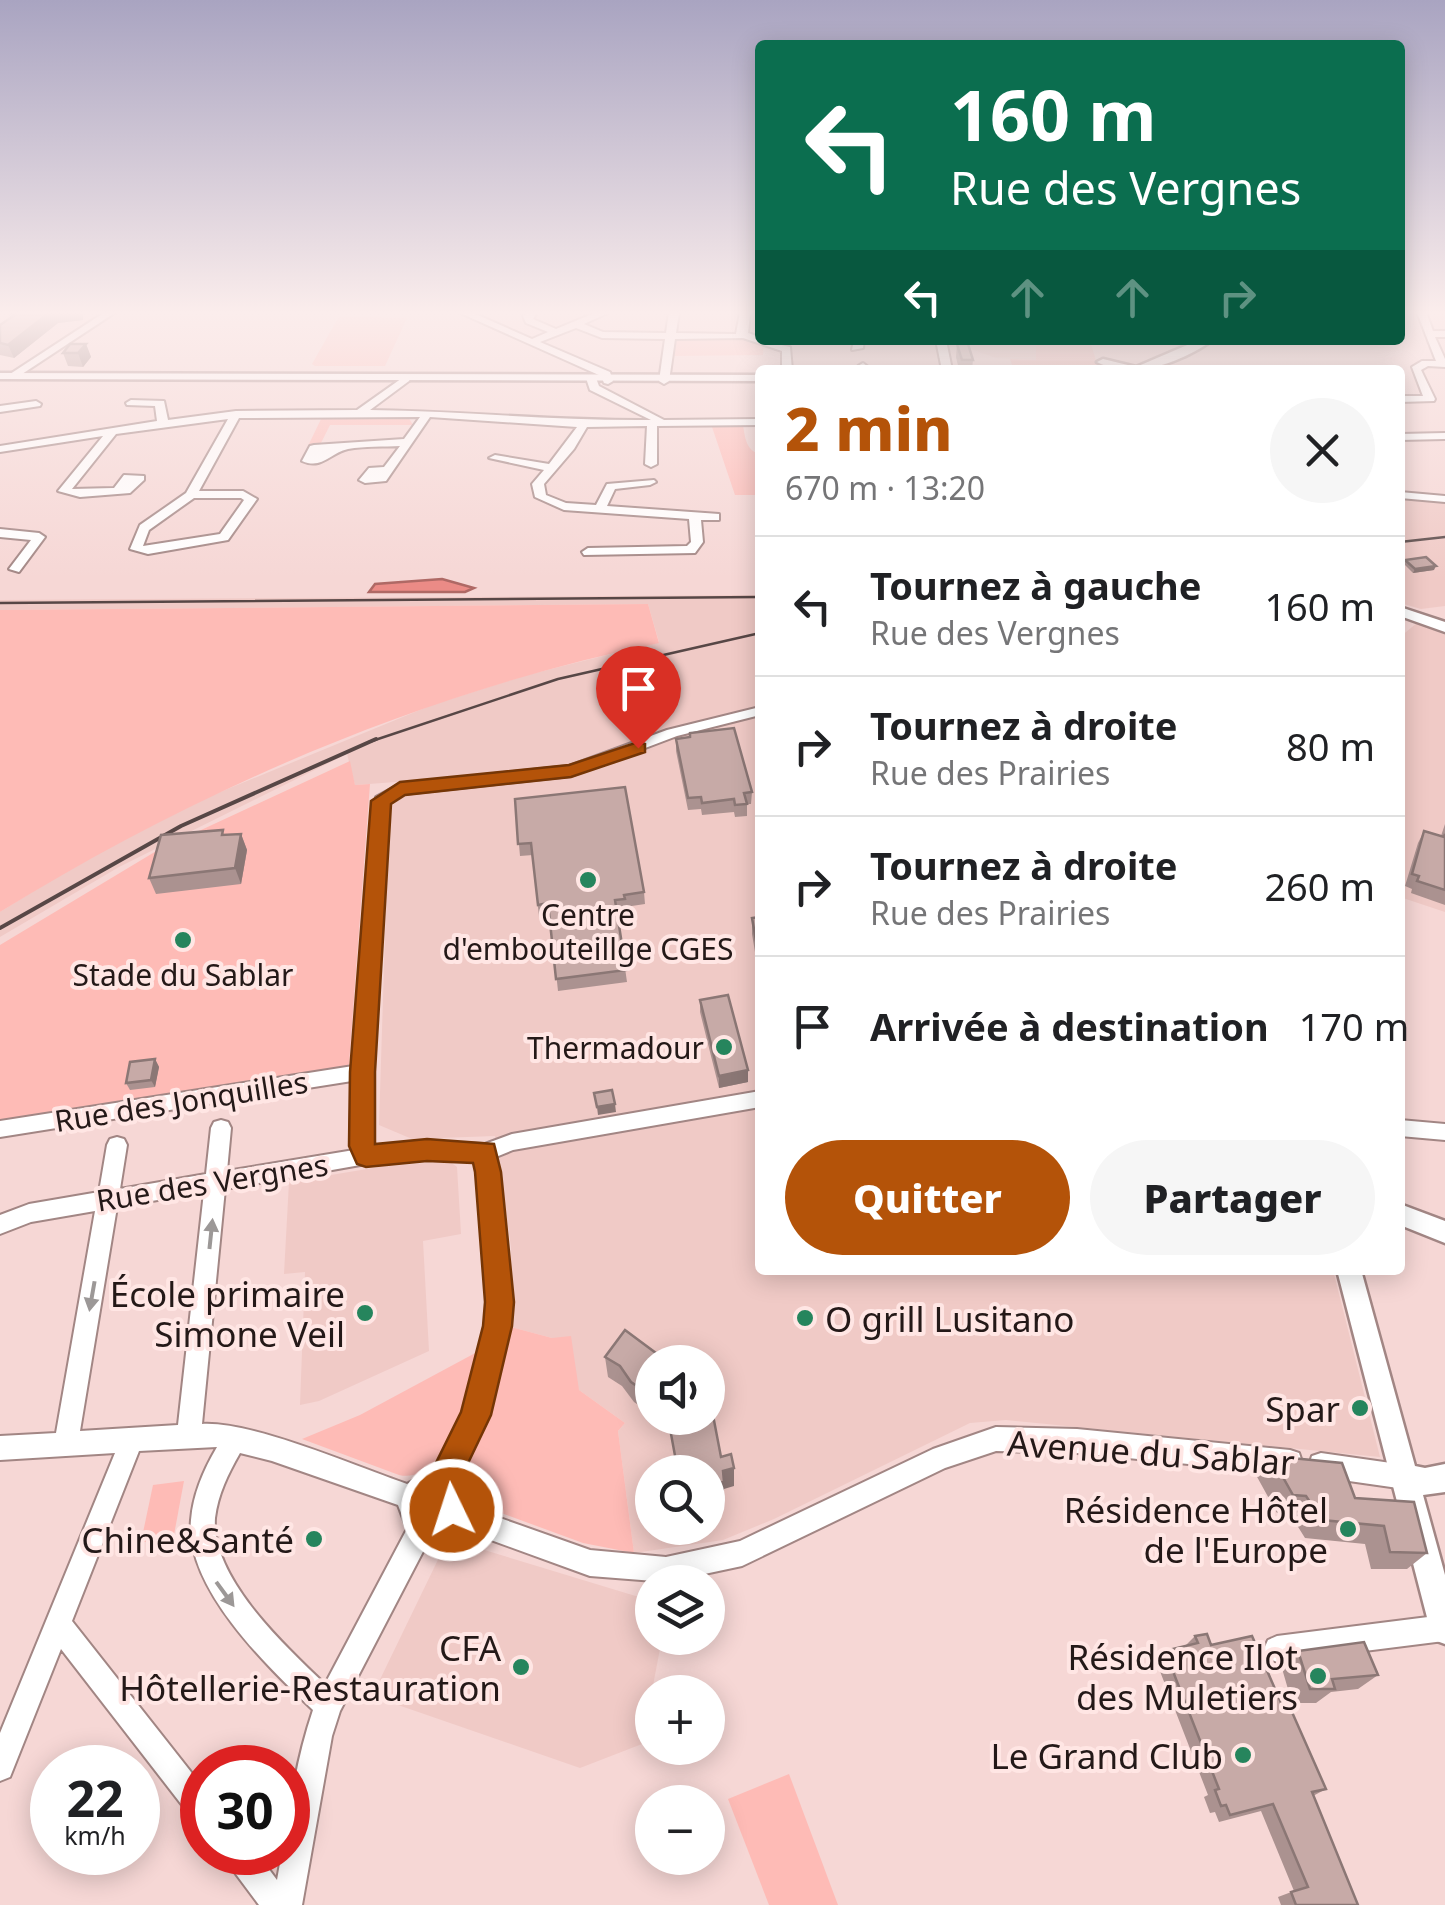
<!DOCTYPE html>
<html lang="fr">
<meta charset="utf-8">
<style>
body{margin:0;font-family:"Noto Sans",sans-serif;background:#f6f6f6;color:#202124;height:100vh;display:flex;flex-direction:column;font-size:38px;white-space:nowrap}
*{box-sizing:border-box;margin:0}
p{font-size:32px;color:#757577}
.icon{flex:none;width:55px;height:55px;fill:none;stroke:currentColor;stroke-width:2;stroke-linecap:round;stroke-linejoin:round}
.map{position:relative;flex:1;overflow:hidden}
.sheet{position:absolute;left:755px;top:365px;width:650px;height:910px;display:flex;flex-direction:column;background:#fff;border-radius:10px;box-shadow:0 5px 25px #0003}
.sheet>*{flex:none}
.hud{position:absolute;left:755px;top:40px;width:650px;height:305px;border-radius:10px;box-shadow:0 5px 25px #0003;background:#0b6e4f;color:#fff;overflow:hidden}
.controls{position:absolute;left:635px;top:1345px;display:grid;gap:20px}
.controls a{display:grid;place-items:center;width:90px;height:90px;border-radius:50%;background:#fff;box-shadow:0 5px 25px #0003;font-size:50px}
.speed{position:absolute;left:30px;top:1745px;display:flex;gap:20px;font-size:50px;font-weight:700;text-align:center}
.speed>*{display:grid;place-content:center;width:130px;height:130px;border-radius:50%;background:#fff;box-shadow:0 5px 25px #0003;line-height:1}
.speed small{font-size:25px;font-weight:400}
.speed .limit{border:15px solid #d22;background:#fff;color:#111}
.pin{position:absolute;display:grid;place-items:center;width:85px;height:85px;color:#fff;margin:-102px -42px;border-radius:50% 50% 50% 0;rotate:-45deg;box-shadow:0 0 10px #0007}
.pin .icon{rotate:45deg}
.me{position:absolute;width:110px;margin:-55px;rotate:356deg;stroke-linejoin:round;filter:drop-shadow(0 0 8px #0008)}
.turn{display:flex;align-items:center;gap:35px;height:210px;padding:0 30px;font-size:45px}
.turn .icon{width:130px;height:130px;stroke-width:2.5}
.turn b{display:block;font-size:70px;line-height:85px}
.lanes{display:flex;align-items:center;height:95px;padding:0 30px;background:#0003;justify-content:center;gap:50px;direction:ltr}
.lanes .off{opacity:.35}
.round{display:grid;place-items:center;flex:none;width:105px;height:105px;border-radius:52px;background:#f6f6f6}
.overview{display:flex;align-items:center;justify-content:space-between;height:170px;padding:0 30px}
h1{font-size:60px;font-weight:800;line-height:75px;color:#b45309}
.button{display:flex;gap:20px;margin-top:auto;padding:20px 30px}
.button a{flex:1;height:115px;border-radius:60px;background:#b45309;color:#fff;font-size:40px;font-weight:800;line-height:115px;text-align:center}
.button a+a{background:#f6f6f6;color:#202124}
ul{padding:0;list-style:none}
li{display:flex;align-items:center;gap:30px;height:140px;padding:0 30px;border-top:2px solid #e0e0e0}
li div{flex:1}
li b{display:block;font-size:38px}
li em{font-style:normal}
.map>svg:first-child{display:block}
.built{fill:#f0cac6;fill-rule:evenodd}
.green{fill:#febbb6}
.water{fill:#eb8b86;stroke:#af6965;stroke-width:2.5}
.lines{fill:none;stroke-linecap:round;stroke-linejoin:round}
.minor-casing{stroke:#a28684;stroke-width:4}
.major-casing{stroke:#a28684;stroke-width:5}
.minor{fill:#fff;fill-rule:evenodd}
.major{fill:#fff;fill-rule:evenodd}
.rail-far1{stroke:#574746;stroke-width:2.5}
.rail{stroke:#574746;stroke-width:4}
.wall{fill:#ab9290}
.shaded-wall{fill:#8b7775}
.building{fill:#c7aaa7;stroke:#8b7775;stroke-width:2.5}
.oneway{fill:#9c9897}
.route{fill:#b45309;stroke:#753606;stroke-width:2.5}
.poi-dot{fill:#26855d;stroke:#ffe6e4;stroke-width:4}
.labels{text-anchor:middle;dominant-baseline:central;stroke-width:8;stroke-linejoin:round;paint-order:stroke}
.poi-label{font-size:30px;fill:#241918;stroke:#ffe6e4}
.street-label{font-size:30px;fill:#241918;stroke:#ffe6e4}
.near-poi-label{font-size:35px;fill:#241918;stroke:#ffe6e4;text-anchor:end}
.near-street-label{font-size:35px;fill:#241918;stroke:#ffe6e4}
</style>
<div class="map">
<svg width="1445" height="1905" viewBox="0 0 1445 1905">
<rect width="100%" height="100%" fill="#f6d7d5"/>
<g class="built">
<polygon points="946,340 1036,340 1037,360 996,358 965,347 948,347"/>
<polygon points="1400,497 1445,502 1445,606 1421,609 1400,603"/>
<path d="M 760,595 L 760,1270 L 1333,1270 L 1380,1457 L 1006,1420 L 970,1423 L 774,1519 L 723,1540 L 634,1553 L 618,1431 L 625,1423 L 579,1390 L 552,1338 L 511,1327 L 511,1247 L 495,1136 L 412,1139 L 379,1125 L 389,808 L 404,796 L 409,781 L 355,785 L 347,754 L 119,867 L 0,937 L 0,912 L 74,866 L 196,802 L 432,705 L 527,675 L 659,642 L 648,604 L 0,610 L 0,600 ZM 652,1362 L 708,1362 L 708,1418 L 652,1418 ZM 652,1472 L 708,1472 L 708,1528 L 652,1528 Z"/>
<polygon points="1417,623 1445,635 1445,912 1400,897 1400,637"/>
<polygon points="449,1161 457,1167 461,1234 423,1241 429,1351 319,1401 300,1405 305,1272 284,1274 289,1182 379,1167"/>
<polygon points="448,1539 652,1601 652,1638 662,1638 642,1744 580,1768 372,1696"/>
</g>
<g class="green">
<polygon points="338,318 342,317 407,318 385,366 315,366 312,364"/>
<polygon points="676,338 748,338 764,343 763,355 673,356"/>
<polygon points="1036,340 1090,341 1098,367 1014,370 1010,359 1036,360"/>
<polygon points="323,415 407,415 413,425 330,425 320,445 308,446"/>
<path d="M 711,424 L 743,425 C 745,437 746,451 760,454 L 760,495 L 735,495 Z"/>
<path d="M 648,604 L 659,643 C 425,692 203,787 0,912 L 0,610 Z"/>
<polygon points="350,761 355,785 370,784 349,1064 341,1070 0,1122 0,945 158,850"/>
<polygon points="511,1327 552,1338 571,1336 579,1390 625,1423 618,1431 634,1553 583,1543 474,1503 468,1495 463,1477 488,1419"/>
<path d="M 479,1351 C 470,1385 449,1486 399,1475 L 302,1439 L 360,1415 Z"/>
<polygon points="184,1481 173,1540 141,1542 153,1485"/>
<polygon points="789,1774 838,1905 769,1905 728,1799"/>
</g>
<polygon class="water" points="442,579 474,588 465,592 369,592 375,584"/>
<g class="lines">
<defs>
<g id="minor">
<polygon points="105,312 116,312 16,378 7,376"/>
<polygon points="458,312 471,312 532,339 548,332 526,323 523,316 527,312 537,312 533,319 556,329 597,312 610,312 584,324 603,332 666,333 669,312 679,312 676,333 736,334 740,312 750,312 748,333 760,337 760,340 790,347 792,370 782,370 782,351 743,338 675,339 669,381 664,384 659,381 665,339 602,338 576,328 540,342 610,372 613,381 608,384 604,383 601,376"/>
<polygon points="1417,312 1426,312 1433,331 1445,331 1445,337 1435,337 1445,359 1445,367 1428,366 1421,370 1435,399 1434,401 1400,402 1400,396 1423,396 1412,367 1422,361 1436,361"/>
<polygon points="854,340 864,340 863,348 852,350"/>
<polygon points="936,340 946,340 952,370 942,370"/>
<polygon points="863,363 872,370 861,370 858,366"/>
<path d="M 591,375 L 596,378 L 599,386 L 664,420 L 760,419 L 760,425 L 657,426 L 657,464 L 651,467 L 645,464 L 647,426 L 587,427 L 574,449 L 544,484 L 546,495 L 566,503 L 596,505 L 607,484 L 654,480 L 656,482 L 650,485 L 615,489 L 607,506 L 719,514 L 719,520 L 701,520 L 703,542 L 695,553 L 584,555 L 582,552 L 588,548 L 687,546 L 691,542 L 689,519 L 564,510 L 535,497 L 532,484 L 544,470 L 489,458 L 495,455 L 549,464 L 577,427 L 430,417 L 386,481 L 365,483 L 359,480 L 369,468 L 384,467 L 400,446 C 383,447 365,446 348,449 C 330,453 322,470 302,461 L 310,446 L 314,445 L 404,439 L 420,417 L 239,418 L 199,491 L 243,491 L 257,499 L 228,540 L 148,554 L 130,549 L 140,525 L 186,493 L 228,419 L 116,434 L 72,489 L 114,488 L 124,475 L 144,476 L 144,480 L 130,493 L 80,497 L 58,491 L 103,436 L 0,452 L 0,446 L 157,421 L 155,406 L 127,405 L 126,403 L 131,400 L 164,401 L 168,420 L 236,411 L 357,410 L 405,376 L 410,379 L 409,381 L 370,410 C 463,411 557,421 651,420 L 590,390 L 586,378 ZM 194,498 L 241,498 L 244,500 L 220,534 L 143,546 L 149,530 Z"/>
<polygon points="36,401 41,404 40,406 0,412 0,406"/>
<polygon points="1445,433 1445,439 1400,440 1400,434"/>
<polygon points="1400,492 1445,496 1445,502 1400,498"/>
<polygon points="0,529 39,533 45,537 19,572 9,569 31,540 0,537"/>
<path d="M 760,707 L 760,715 L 677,736 L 571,776 L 404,794 L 389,803 L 372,1072 L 370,1136 L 373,1147 L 427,1142 L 485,1144 L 512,1134 L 760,1091 L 760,1107 L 513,1150 L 496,1157 L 511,1302 L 503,1351 L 491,1396 L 456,1482 L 466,1506 L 590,1550 L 666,1557 L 740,1541 L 933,1449 L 996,1427 L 1077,1429 L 1290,1450 L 1299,1453 L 1302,1462 L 1299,1471 L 1290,1474 L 1077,1453 L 996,1451 L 945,1468 L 742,1566 L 667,1582 L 590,1576 L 458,1528 L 440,1539 L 429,1540 L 340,1711 L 332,1736 L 302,1905 L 259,1905 L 227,1862 L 223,1852 L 256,1852 L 277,1880 L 282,1852 L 288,1852 C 288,1805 298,1755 313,1710 C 267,1666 185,1588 191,1520 C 193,1494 204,1469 217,1447 L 139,1451 L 72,1621 L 202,1786 L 202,1822 L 192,1818 L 61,1649 L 10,1777 L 0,1781 L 0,1733 L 115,1453 L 0,1460 L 0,1436 L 56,1433 L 95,1211 L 31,1222 L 0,1234 L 0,1215 L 29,1204 L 99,1192 L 107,1145 L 110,1139 L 117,1137 L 124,1139 L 127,1145 L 120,1189 L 206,1174 L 211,1128 L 214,1122 L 221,1120 L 228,1122 L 231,1128 L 227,1171 L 354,1150 L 350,1136 L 352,1081 L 0,1137 L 0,1121 L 353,1066 L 376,797 L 400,784 L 569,766 L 667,730 ZM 427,1158 L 476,1160 C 480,1206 489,1255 489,1301 C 488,1360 461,1421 435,1472 L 424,1474 L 407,1484 C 355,1466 252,1421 202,1424 L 225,1189 L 366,1164 ZM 204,1192 L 178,1425 L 80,1431 L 117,1207 ZM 240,1453 L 272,1461 L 398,1505 L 407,1529 L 325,1684 C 285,1646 211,1578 215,1518 C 218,1494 228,1474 240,1453 ZM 428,1497 L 436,1497 L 441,1502 L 436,1515 L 428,1515 L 423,1510 L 423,1504 Z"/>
<polygon points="1400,1120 1445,1124 1445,1140 1400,1136"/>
<polygon points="1321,1453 1405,1465 1414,1468 1417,1477 1414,1486 1405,1489 1321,1477 1312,1474 1309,1465 1312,1456"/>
<polygon points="1444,1615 1444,1641 1277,1662 1268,1658 1264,1649 1268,1640 1277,1636"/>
</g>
<g id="major">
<path d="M 1199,340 L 1213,340 C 1182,362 1133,381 1097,362 L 1103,359 L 1136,367 Z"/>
<polygon points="0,373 760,375 760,381 0,379"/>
<polygon points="1400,607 1445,622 1445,632 1400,616"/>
<polygon points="1400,1204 1445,1221 1445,1243 1400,1225"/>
<polygon points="1337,1270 1361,1270 1415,1466 1425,1468 1445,1464 1445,1492 1423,1495 1445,1575 1445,1644 1434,1640 1430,1629"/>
</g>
</defs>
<use href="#minor" class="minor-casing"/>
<use href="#major" class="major-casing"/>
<use href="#minor" class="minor"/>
<use href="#major" class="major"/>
<g class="rail-far1">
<polyline points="1400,542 1445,537"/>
<polyline points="0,603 760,597"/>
<polyline points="369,742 558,679 760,633"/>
</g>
<polyline class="rail" points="0,928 181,826 376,739"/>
</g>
<g class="wall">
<polygon points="12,314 83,315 83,320 58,323 14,358 0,355 0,325 13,316"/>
<polygon points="86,344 91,357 83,367 68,366 63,353"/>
<polygon points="957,344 973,360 972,370 959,370 956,357"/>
<polygon points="760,433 760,448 755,446 755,435"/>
<polygon points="1405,560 1434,570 1413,573 1404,564"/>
<polygon points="676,739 752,792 751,804 747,804 747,816 735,817 734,812 702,815 701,809 688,810 676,751"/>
<polygon points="515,799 644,892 645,904 625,907 626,911 617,912 627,982 558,991 550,916 539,917 533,855 520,856"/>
<polygon points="1445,824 1445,905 1411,893 1412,889 1405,886 1418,843 1424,831 1441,836"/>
<polygon points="241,834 247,850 241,884 156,894 149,878 225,835"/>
<polygon points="760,917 760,982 752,934 752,918"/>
<polygon points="700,1000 748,1082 719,1088 700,1012"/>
<polygon points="155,1059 159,1067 155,1087 130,1090 126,1083"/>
<polygon points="660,1356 652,1362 652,1414 634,1402 622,1386 608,1377 605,1357"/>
<polygon points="1271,1456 1355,1498 1427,1553 1407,1569 1371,1569 1365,1544 1305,1538 1290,1514 1277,1513 1256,1475"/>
<polygon points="1195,1636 1211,1645 1282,1705 1326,1789 1313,1796 1358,1905 1281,1905 1278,1897 1294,1891 1261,1811 1219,1822 1215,1812 1210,1813 1204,1797 1208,1795 1156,1661 1165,1651 1185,1646"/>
<polygon points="1298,1651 1378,1675 1358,1689 1331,1692 1316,1703 1292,1703 1281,1665"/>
</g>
<g class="shaded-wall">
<polygon points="50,312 82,312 83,320 58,323 14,358 8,345"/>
<polygon points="86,344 91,357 83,367 78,353"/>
<polygon points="1436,566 1434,570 1413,573 1415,569"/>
<polygon points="241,834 247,850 241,884 235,868"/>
<polygon points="155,1059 159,1067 155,1087 151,1080"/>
<polygon points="748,1070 748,1082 719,1088 719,1076"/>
<polygon points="615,1104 616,1112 598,1115 597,1107"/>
<polygon points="734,1468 734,1486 724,1489 724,1500 713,1503 713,1511 708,1512 708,1494 711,1485 723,1471"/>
</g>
<g class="building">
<polygon points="14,312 50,312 8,345 0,343 0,325 16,314 12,314"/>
<polygon points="70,344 86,344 78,353 63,353"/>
<polygon points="957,344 968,344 973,360 962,360"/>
<polygon points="1426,557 1436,566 1415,569 1405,560"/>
<polygon points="734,728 752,792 744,793 747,804 735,805 734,799 702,803 701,797 688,798 676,739 690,737 690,733"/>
<polygon points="625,787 644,892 624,895 625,899 615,900 626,970 556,979 548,903 538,905 531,843 518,844 515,799"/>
<polygon points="223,830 222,835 241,834 235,868 149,878 161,835"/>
<polygon points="1424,831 1444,837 1445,834 1445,890 1417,881 1419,876 1412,874"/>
<polygon points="760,917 760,963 752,918"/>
<polygon points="728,995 748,1070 719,1076 700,1000"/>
<polygon points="155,1059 151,1080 126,1083 130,1062"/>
<polygon points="612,1090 615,1104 597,1107 594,1093"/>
<polygon points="625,1330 660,1356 662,1354 676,1362 652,1362 652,1391 650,1395 631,1382 620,1366 605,1357"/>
<polygon points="708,1405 708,1410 712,1410 721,1457 731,1454 734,1468 723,1471 724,1482 711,1485 712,1493 708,1494 708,1472 666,1472 665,1463 676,1461 671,1434 672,1420 678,1418 708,1418"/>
<polygon points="1271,1456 1342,1463 1355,1498 1414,1502 1427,1553 1390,1552 1384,1526 1322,1520 1306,1496 1293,1495"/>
<polygon points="1207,1634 1211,1645 1252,1636 1282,1705 1288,1703 1326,1789 1312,1792 1358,1905 1296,1905 1291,1892 1308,1887 1273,1804 1230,1815 1226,1805 1221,1806 1215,1790 1219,1789 1165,1651 1198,1643 1195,1636"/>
<polygon points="1364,1642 1378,1675 1332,1679 1335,1689 1310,1689 1298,1651"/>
</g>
<defs><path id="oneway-solid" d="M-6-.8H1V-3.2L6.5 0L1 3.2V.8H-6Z" transform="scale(2.5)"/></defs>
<g class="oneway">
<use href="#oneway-solid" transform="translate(211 1234) rotate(-84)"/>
<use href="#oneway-solid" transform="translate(92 1296) rotate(100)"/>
<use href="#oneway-solid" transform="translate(225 1594) rotate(54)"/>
</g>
<linearGradient id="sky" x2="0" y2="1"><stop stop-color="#a9a4c1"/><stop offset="0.54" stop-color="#fbedec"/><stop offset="1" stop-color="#fbedec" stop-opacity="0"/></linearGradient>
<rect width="1445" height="579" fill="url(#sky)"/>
<polygon class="route" points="638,742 645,744 645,752 571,777 405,795 391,804 375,1072 375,1144 427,1139 494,1144 501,1172 514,1302 512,1326 491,1415 460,1480 469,1510 464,1521 452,1526 441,1521 435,1501 425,1485 461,1412 483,1326 485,1302 475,1172 473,1163 427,1161 366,1167 357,1164 349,1146 350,1072 371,801 400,782 569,765"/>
<g class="poi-dot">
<circle cx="588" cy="880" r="10"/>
<circle cx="183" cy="940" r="10"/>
<circle cx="724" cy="1047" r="10"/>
<circle cx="365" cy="1313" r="10"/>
<circle cx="805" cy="1318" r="10"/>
<circle cx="1360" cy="1408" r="10"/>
<circle cx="1348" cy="1529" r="10"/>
<circle cx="314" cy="1539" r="10"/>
<circle cx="521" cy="1667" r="10"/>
<circle cx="1318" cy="1676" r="10"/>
<circle cx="1243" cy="1755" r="10"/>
</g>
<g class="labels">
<g class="poi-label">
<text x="588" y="914">Centre<tspan x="588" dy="34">d'embouteillge CGES</tspan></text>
<text x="183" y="974">Stade du Sablar</text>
<text x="704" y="1047" text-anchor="end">Thermadour</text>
</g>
<g class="street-label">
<text transform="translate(181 1101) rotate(-9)">Rue des Jonquilles</text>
<text transform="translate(212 1182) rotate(-9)">Rue des Vergnes</text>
</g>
<g class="near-poi-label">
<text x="345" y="1293">École primaire<tspan x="345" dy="40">Simone Veil</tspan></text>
<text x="825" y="1318" text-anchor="start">O grill Lusitano</text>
<text x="1340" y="1408">Spar</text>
<text x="1328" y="1509">Résidence Hôtel<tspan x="1328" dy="40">de l'Europe</tspan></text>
<text x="294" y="1539">Chine&amp;Santé</text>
<text x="501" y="1647">CFA<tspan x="501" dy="40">Hôtellerie-Restauration</tspan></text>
<text x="1298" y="1656">Résidence Ilot<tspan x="1298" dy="40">des Muletiers</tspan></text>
<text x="1223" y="1755">Le Grand Club</text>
</g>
<g class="near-street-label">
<text transform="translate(1151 1452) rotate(4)">Avenue du Sablar</text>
</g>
</g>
</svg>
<div class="controls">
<a><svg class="icon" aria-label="sound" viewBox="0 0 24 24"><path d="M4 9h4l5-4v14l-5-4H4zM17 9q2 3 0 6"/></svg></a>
<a><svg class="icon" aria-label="search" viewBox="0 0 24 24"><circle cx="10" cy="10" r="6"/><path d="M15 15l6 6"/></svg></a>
<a><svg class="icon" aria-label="layers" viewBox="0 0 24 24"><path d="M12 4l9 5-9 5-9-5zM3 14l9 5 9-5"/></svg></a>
<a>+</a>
<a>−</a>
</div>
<div class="speed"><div>22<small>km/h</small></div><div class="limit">30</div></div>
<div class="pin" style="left:638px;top:748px;background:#d93025"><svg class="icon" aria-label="arrive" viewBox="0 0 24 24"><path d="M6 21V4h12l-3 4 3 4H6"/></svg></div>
<svg class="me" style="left:452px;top:1510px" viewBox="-20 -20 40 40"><circle r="17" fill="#b45309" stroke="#fff" stroke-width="3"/><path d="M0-11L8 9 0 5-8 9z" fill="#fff"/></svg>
<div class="hud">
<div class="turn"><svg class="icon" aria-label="left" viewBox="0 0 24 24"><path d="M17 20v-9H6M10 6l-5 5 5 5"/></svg><div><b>160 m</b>Rue des Vergnes</div></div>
<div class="lanes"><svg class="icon" aria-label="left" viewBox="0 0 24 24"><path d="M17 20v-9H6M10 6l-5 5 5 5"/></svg><svg class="icon off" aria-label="ahead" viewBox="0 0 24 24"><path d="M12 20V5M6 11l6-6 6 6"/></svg><svg class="icon off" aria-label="ahead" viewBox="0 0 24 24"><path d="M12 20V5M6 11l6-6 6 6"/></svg><svg class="icon off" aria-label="right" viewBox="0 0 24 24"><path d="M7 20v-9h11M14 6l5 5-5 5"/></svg></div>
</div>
<section class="sheet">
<div class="overview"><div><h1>2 min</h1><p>670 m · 13:20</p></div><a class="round"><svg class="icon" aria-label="close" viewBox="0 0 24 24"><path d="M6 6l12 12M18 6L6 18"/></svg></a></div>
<ul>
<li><svg class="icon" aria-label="left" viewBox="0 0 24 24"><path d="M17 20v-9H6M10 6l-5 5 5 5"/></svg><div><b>Tournez à gauche</b><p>Rue des Vergnes</p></div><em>160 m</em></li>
<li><svg class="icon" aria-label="right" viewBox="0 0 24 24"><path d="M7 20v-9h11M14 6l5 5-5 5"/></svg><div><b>Tournez à droite</b><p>Rue des Prairies</p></div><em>80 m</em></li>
<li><svg class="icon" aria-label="right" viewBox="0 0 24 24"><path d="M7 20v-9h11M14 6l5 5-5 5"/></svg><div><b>Tournez à droite</b><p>Rue des Prairies</p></div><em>260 m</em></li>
<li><svg class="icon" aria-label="arrive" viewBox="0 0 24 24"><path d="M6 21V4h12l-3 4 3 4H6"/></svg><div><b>Arrivée à destination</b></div><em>170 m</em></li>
</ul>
<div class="button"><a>Quitter</a><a>Partager</a></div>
</section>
</div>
